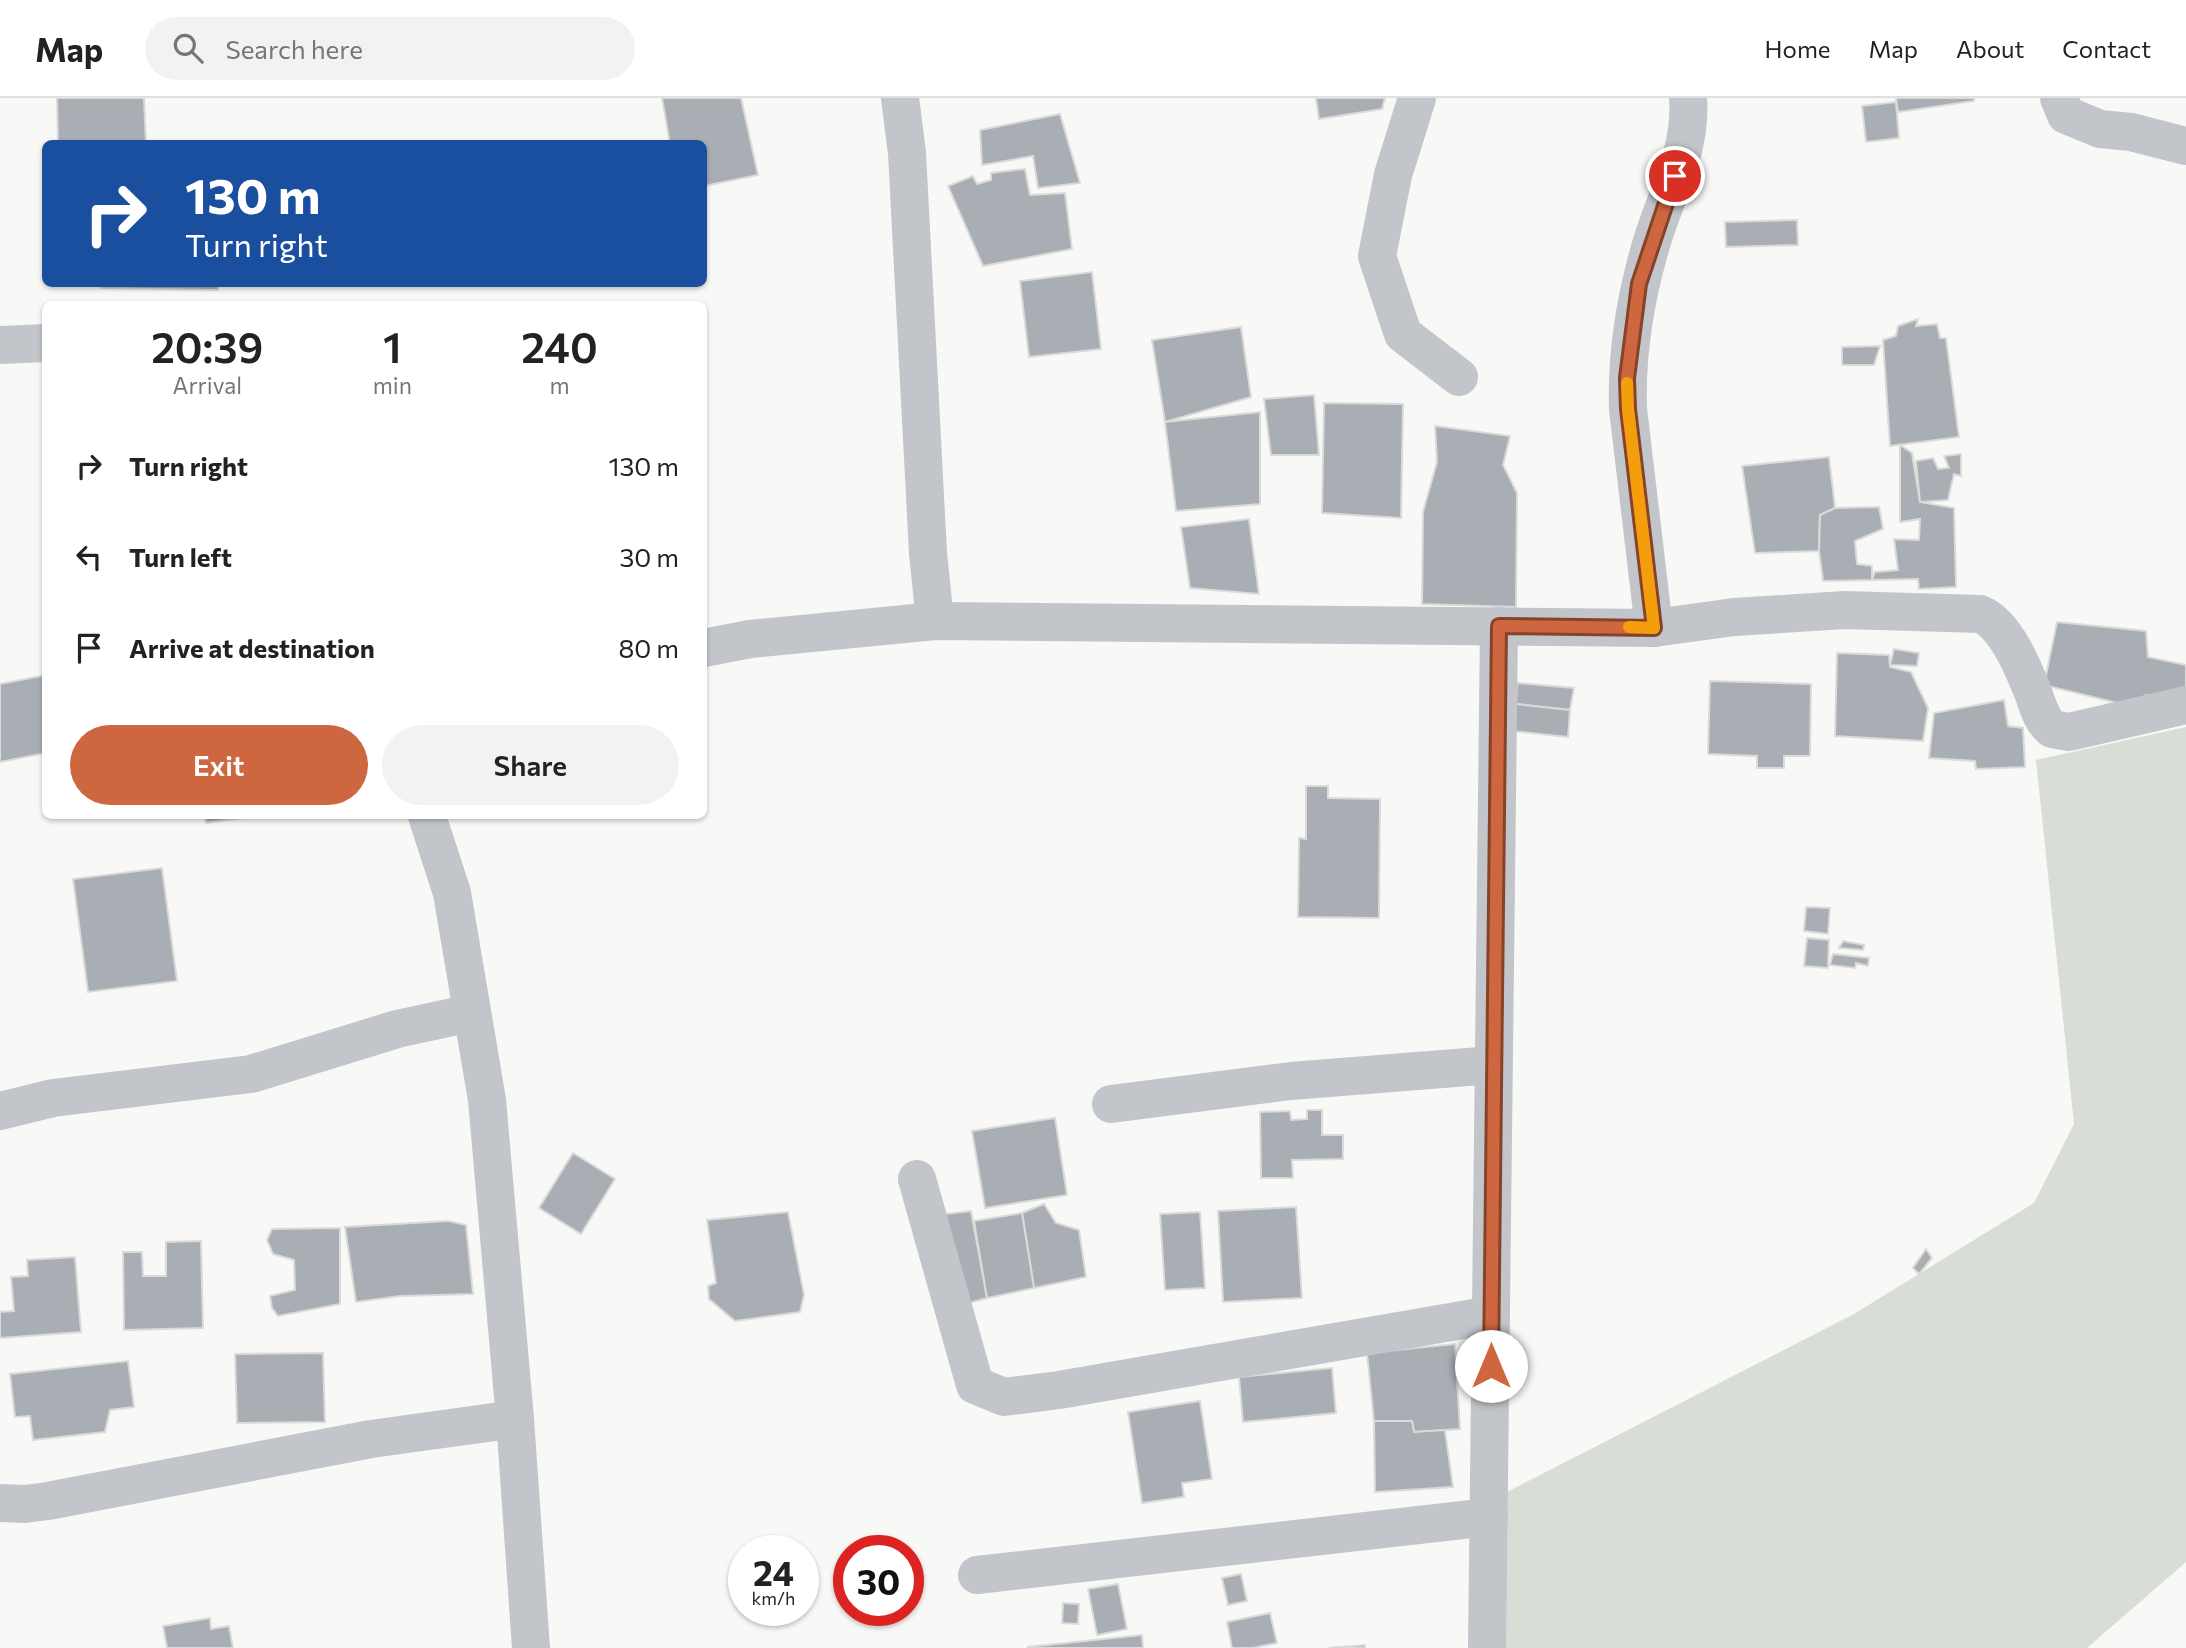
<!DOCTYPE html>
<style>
body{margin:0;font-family:Commissioner,sans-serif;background:#f2f2f2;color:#222;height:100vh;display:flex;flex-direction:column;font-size:26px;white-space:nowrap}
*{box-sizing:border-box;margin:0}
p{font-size:23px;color:#767676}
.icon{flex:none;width:38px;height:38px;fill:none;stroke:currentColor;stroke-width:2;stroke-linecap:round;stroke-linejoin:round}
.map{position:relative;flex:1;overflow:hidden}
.panel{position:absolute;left:42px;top:203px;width:665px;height:518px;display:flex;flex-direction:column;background:#fff;border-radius:10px;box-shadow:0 2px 5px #0004}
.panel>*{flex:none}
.top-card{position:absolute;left:42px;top:42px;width:665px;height:147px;border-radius:10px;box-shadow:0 2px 5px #0004;background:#1a4fa0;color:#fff;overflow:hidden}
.speed{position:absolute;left:728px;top:1437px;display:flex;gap:14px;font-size:35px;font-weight:700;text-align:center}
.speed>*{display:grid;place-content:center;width:91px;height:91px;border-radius:50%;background:#fff;box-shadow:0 2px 5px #0004;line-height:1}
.speed small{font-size:18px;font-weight:400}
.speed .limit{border:10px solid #d22;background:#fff;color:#111}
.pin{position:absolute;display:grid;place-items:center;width:60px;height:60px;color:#fff;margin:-30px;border:4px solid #fff;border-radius:50%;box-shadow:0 2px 7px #0007}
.me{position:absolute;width:77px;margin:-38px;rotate:0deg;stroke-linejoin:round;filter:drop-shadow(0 0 5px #0008)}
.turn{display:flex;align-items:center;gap:24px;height:147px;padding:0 28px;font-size:32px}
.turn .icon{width:91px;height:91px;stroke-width:2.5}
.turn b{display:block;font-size:49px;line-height:60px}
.eta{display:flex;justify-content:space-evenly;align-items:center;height:119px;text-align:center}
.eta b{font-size:42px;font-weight:600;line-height:49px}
.action{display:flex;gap:14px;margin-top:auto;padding:14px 28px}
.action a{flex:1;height:80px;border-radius:42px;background:#ce6740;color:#fff;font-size:28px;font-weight:600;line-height:80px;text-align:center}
.action a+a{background:#f2f2f2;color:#222}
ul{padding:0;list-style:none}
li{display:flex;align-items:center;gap:21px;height:91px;padding:0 28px}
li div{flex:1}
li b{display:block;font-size:26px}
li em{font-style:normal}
header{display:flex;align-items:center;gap:42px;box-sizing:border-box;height:98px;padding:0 35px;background:#fff;border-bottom:2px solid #e0e0e0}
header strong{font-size:33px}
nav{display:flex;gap:38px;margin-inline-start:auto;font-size:24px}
.search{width:490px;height:63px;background:#f2f2f2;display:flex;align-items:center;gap:18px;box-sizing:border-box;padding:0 24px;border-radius:38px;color:#767676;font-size:26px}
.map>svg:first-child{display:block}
.green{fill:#d8ddd6}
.building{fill:#a8aeb4;stroke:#dadad8;stroke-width:2}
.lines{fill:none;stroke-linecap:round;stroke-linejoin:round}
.minor{stroke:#c2c5c9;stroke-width:38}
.route-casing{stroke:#86432a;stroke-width:18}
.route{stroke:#ce6740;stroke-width:12}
.slow{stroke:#f59e0b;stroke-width:12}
</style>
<header>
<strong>Map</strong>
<div class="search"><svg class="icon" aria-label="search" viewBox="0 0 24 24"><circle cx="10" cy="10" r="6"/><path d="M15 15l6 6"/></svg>Search here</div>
<nav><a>Home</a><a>Map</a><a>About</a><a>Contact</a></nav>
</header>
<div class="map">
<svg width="2186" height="1550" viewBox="0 0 2186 1550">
<rect width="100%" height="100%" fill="#f8f8f6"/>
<polygon class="green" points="2186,629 2186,1464 2087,1550 1503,1550 1505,1395 1854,1216 2034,1105 2074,1026 2036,662"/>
<g class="building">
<polygon points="57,0 144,0 146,46 58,46"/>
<polygon points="662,0 741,0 758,77 704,88 704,46 670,46"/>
<polygon points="1316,0 1385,0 1382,11 1319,21"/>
<polygon points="1896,0 1974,0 1974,3 1898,14"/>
<polygon points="1896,4 1899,40 1866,44 1862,8"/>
<polygon points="1060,16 1080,85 1038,90 1033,58 982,67 980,32"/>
<polygon points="1025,71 1030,97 1065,95 1072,151 983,168 948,88 973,78 977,86 991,82 991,75"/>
<polygon points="1797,122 1798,147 1726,149 1725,124"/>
<polygon points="1092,174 1101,251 1029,259 1020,183"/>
<polygon points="101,186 218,186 218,192 101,190"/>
<polygon points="1918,221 1916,228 1937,226 1940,240 1946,240 1959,339 1890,348 1883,242 1896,238 1898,228"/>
<polygon points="1241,229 1251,299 1165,324 1152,242"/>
<polygon points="1880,248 1874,267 1842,267 1842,249"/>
<polygon points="1314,297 1319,357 1271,357 1264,301"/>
<polygon points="1324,305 1403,306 1401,420 1322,415"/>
<polygon points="1260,314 1260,406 1176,413 1165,324"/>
<polygon points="1435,328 1510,338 1503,367 1517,395 1516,509 1422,506 1423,414 1437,364"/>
<polygon points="1900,347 1912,355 1920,404 1954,410 1956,489 1919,491 1918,481 1872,482 1875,474 1898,472 1894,441 1919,442 1920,421 1900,424"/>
<polygon points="1961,356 1961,378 1954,376 1948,402 1920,404 1916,363 1933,360 1938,371 1949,370 1944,358"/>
<polygon points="1829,359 1835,410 1820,417 1819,453 1755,455 1742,368"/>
<polygon points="1879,409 1883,431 1855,443 1857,466 1872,468 1872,482 1823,483 1819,453 1820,417 1835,410"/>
<polygon points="1249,421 1259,496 1190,490 1181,429"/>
<polygon points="2057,524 2146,533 2148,559 2186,567 2186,594 2164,599 2145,597 2142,611 2044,587"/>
<polygon points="1894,551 1919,555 1917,568 1890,567"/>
<polygon points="1837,555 1889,557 1890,569 1911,574 1928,610 1923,643 1835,638"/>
<polygon points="46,577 46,655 0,664 0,586"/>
<polygon points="1710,583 1811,586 1810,658 1784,658 1784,670 1757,670 1757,658 1708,656"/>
<polygon points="1517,585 1574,590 1570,612 1516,606"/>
<polygon points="2004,602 2008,628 2023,630 2025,669 1976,671 1975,663 1929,660 1934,615"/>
<polygon points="1516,606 1570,612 1568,639 1513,633"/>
<polygon points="1306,688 1328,688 1328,700 1380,701 1379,820 1298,819 1299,740 1306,741"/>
<polygon points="205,718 257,718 206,725"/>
<polygon points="162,770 177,883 88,894 73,781"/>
<polygon points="1806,809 1830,810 1828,836 1804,833"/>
<polygon points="1807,840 1829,842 1828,870 1804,868"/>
<polygon points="1843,843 1864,847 1863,852 1839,850"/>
<polygon points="1833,856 1869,860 1868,868 1856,865 1855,870 1830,867"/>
<polygon points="1307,1012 1322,1012 1322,1037 1343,1037 1343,1061 1292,1062 1293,1080 1261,1080 1260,1014 1290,1013 1291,1022 1307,1021"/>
<polygon points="1055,1020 1067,1097 985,1110 972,1033"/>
<polygon points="573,1055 615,1081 581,1136 539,1110"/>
<polygon points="1044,1106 1056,1125 1079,1132 1086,1179 1034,1190 1022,1115"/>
<polygon points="1296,1109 1302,1200 1223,1204 1218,1113"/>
<polygon points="971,1113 987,1200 958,1208 937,1117"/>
<polygon points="788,1114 804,1197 800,1214 735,1223 709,1201 708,1188 716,1185 707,1122"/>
<polygon points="1200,1114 1205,1190 1165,1192 1160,1116"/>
<polygon points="1022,1115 1034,1190 987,1200 974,1123"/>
<polygon points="448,1123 466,1127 473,1196 400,1198 356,1204 345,1129"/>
<polygon points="340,1130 340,1206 278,1218 272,1210 270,1198 295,1192 294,1162 273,1156 267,1142 272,1131"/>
<polygon points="201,1143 203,1230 124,1232 123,1154 142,1154 143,1178 166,1178 166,1144"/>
<polygon points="1926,1151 1932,1160 1919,1176 1913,1170"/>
<polygon points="75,1159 81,1234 0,1240 0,1214 14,1213 11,1179 28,1178 27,1162"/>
<polygon points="1455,1246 1460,1331 1414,1334 1412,1323 1374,1323 1367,1255"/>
<polygon points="323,1255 325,1324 237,1325 235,1256"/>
<polygon points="128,1263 134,1309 110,1312 105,1334 33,1342 30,1318 15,1319 10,1276"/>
<polygon points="1332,1270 1336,1315 1243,1324 1239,1279"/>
<polygon points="1200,1303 1212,1381 1182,1385 1184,1399 1142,1405 1128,1314"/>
<polygon points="1374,1323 1412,1323 1414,1334 1445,1332 1453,1389 1375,1394"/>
<polygon points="1241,1476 1247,1503 1228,1507 1222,1480"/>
<polygon points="1118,1486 1127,1531 1097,1537 1088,1491"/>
<polygon points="1063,1505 1079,1506 1078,1526 1062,1525"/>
<polygon points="1270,1515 1277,1545 1252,1550 1232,1550 1227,1524"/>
<polygon points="210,1520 211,1531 229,1528 233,1550 167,1550 163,1528"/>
<polygon points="1142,1537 1143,1550 1028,1550 1028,1549"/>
<polygon points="1365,1547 1365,1550 1329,1550"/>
</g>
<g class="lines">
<g class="minor">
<polyline points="900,0 907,55 928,455 935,523"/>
<polyline points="1417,0 1393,77 1377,158 1403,236 1459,279"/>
<polyline points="2059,0 2066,17 2100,31 2131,34 2186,48"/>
<polyline points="0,247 46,245"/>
<path d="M 1654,530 L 1628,311 C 1626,253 1636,196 1653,140 C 1668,93 1692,50 1688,0"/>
<path d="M 704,550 L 750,541 L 935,523 L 1654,530 L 1734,519 L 1845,512 L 1980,516 C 2006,526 2024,572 2034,597 C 2038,609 2042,623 2052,631 L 2069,634 L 2186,607"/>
<polyline points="427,718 452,795 487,1002 515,1321 531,1550"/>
<polyline points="1111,1006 1291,983 1493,967"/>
<polyline points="0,1013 53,1000 251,976 397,931 471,915"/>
<polyline points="917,1081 975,1287 1004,1299 1059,1292 1491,1217"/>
<polyline points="0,1405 25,1406 48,1403 371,1341 515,1321"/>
<polyline points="977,1477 1489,1419"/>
<polyline points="1487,1550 1499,528"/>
</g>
</g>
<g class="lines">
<defs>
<polyline id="route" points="1491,1268 1499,528 1654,530 1628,311 1627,280 1639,186 1675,78"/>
</defs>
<use href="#route" class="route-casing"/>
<use href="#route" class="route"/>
<polyline class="slow" points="1627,285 1628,311 1654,530 1629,529"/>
</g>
</svg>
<div class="speed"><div>24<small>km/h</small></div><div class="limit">30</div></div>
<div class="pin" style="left:1675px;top:78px;background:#d93025"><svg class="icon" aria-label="arrive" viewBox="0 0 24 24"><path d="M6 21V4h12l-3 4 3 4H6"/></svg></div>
<svg class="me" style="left:1491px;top:1268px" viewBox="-20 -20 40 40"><circle r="19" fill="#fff"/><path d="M0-13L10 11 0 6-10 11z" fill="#ce6740"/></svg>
<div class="top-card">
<div class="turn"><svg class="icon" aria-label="right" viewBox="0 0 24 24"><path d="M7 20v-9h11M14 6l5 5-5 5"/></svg><div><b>130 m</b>Turn right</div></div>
</div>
<section class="panel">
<div class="eta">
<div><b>20:39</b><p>Arrival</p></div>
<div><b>1</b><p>min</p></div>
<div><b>240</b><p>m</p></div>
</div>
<ul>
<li><svg class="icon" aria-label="right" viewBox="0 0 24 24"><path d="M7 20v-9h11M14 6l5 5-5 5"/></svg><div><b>Turn right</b></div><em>130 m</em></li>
<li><svg class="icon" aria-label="left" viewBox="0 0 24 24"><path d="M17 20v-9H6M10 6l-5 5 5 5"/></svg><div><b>Turn left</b></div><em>30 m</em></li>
<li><svg class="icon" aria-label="arrive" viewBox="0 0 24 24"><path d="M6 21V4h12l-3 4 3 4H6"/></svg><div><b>Arrive at destination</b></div><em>80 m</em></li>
</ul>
<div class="action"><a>Exit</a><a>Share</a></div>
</section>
</div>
